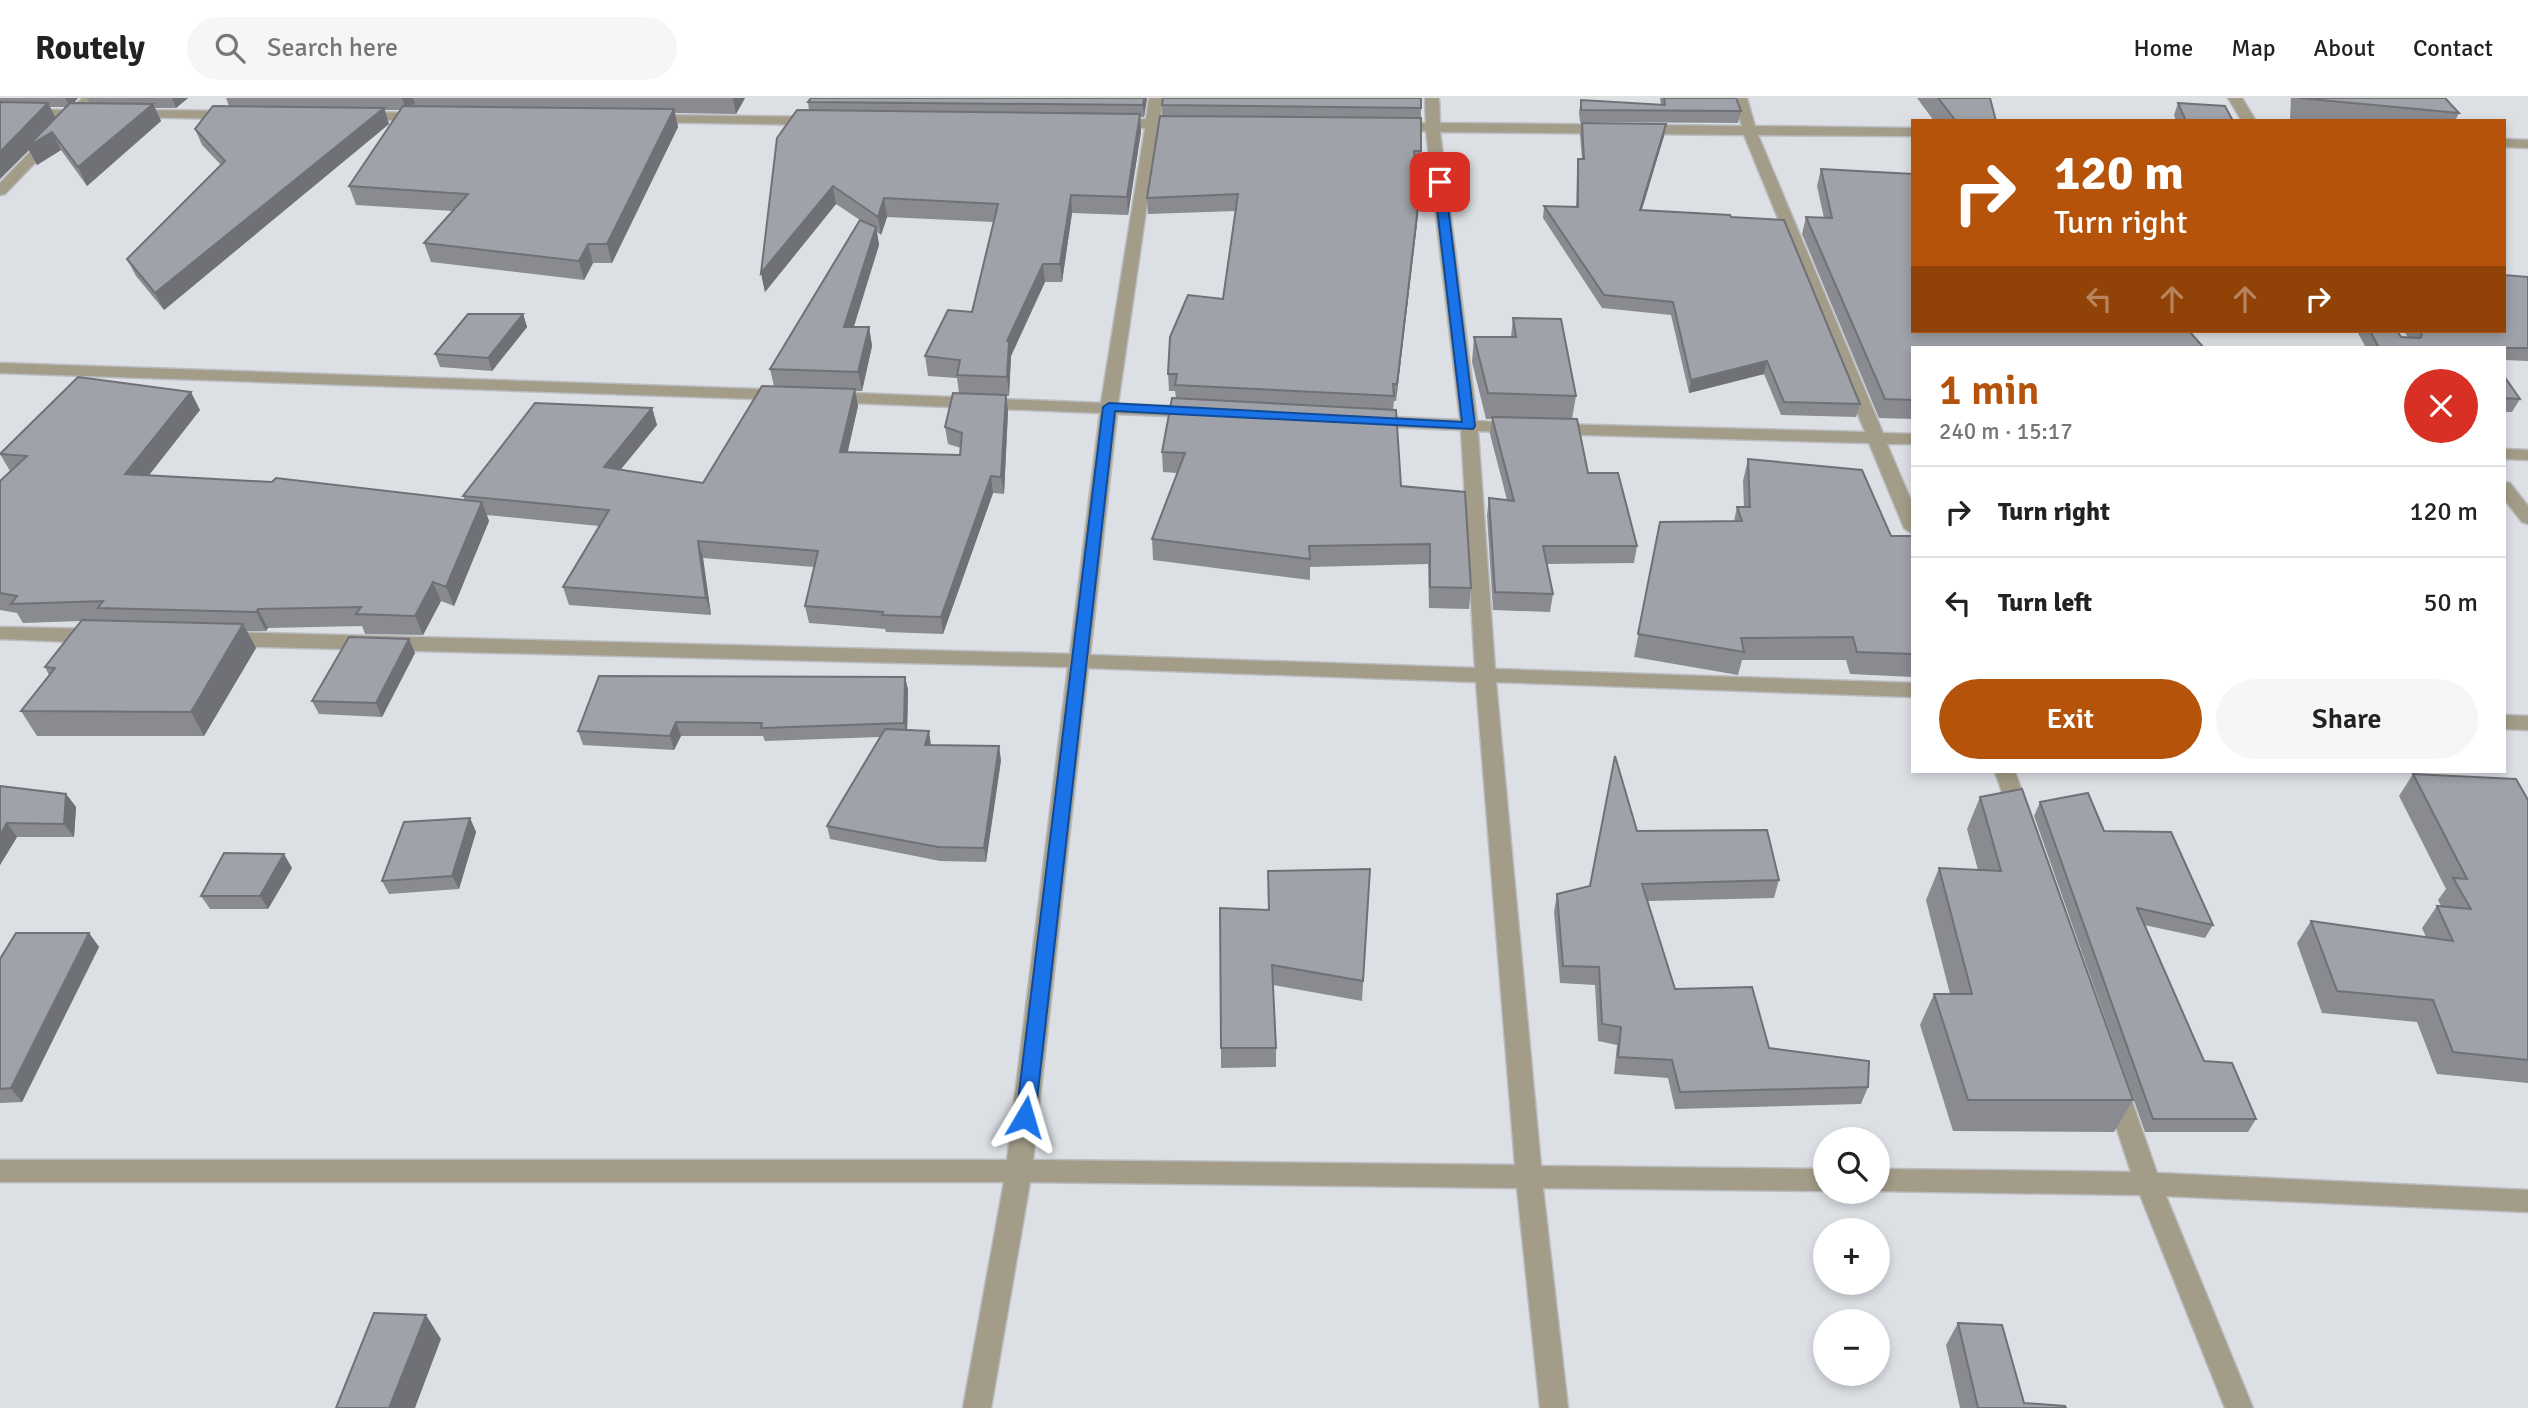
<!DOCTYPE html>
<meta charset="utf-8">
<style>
body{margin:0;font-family:Signika,sans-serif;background:#f6f6f6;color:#222;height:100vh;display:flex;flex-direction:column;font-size:26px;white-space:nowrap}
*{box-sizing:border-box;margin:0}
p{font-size:23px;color:#767676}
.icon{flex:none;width:38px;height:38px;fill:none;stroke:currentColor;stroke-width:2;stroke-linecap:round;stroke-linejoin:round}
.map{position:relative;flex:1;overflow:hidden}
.details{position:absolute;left:1911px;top:248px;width:595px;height:427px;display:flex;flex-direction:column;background:#fff;border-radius:0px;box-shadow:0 4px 10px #0003}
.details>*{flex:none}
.top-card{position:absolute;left:1911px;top:21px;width:595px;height:214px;border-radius:0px;box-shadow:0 4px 10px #0003;background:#b45309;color:#fff;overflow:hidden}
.fabs{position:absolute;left:1813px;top:1029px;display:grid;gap:14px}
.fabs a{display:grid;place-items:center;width:77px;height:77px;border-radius:50%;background:#fff;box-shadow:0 4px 10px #0003;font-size:35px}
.pin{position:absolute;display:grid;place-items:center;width:60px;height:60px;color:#fff;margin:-30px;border-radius:14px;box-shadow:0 4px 10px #0006}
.me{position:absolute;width:77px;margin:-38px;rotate:7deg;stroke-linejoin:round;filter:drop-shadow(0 0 5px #0008)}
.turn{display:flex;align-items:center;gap:24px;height:147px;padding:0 28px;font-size:32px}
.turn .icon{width:91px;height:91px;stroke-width:2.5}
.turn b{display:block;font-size:49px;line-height:60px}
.lanes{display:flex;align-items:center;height:66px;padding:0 28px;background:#0003;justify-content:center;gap:35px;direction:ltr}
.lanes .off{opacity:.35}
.round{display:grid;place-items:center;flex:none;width:74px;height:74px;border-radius:37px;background:#f6f6f6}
.overview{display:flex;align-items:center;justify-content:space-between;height:119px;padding:0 28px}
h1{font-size:42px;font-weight:600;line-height:52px;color:#b45309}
.button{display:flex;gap:14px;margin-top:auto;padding:14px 28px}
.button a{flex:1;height:80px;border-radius:42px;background:#b45309;color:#fff;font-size:28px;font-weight:600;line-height:80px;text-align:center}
.button a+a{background:#f6f6f6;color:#222}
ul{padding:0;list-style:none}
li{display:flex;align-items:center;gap:21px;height:91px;padding:0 28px;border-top:2px solid #e0e0e0}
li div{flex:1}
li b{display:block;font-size:26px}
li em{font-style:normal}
header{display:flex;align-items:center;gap:42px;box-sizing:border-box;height:98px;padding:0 35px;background:#fff;border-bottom:2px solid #e0e0e0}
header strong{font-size:33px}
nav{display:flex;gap:38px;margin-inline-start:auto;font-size:24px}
.search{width:490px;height:63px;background:#f6f6f6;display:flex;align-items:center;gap:18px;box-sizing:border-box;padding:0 24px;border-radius:38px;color:#767676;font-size:26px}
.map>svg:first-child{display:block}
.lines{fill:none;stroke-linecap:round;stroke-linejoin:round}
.street-casing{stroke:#b9bcc1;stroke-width:3}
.street{fill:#a39c88;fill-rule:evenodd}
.wall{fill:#898b90;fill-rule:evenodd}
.shaded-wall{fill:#6f7176}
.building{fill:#9fa2a8;stroke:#6f7176;stroke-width:2}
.route{fill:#1a73e8;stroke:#114b97;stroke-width:2}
</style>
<header>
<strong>Routely</strong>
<div class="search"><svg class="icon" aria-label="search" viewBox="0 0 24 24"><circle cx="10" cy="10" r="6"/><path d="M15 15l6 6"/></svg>Search here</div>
<nav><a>Home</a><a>Map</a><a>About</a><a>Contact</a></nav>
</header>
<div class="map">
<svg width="2528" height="1310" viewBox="0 0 2528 1310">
<rect width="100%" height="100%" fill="#dce0e5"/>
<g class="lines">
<defs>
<g id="street">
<polygon points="82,0 97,0 86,12 94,13 94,19 78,20 5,96 0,97 0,85 63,20 0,19 0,11 71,12"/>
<path d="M 1149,0 L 1163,0 L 1160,22 L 1184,22 L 1191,26 L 1184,30 L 1158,30 L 1118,306 L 1198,309 L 1207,314 L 1198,319 L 1117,316 L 1090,557 L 1475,570 L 1461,332 L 1370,328 L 1361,323 L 1370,318 L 1460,322 L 1426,33 L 1395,33 L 1388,29 L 1395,25 L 1426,25 L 1425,0 L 1439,0 L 1440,25 L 1742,28 L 1733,0 L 1747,0 L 1755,28 L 1913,30 L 1913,38 L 1758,37 L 1883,335 L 1913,336 L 1913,346 L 1887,346 L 1913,407 L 1913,436 L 1904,430 L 1869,345 L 1551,336 L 1542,331 L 1551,326 L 1865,334 L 1744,37 L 1440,34 L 1477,323 L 1519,325 L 1528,330 L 1519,335 L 1478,333 L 1495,571 L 1913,585 L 1913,599 L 1496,584 L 1541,1068 L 1825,1071 L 1825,1093 L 1543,1090 L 1568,1310 L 1540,1310 L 1517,1090 L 1030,1084 L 991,1310 L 963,1310 L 1004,1084 L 0,1084 L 0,1062 L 1007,1062 L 1068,569 L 223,548 L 216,546 L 213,541 L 216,536 L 223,534 L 1070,556 L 1100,315 L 828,304 L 820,299 L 828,294 L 1101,305 L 1145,30 L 1112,29 L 1105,25 L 1112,21 L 1146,21 ZM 1088,570 L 1476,584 L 1515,1067 L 1033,1062 Z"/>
<polygon points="2228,0 2242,0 2256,23 2242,23"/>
<polygon points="132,12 232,13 239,17 232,21 127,19 127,13"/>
<polygon points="359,14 425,15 432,19 425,23 354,21 352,18"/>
<polygon points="650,17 817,19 824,23 817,27 645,24 645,18"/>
<polygon points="2504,41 2528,42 2528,50 2504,49"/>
<polygon points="0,265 785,292 793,297 785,302 0,275"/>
<polygon points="2504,351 2528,352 2528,362 2504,361"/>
<polygon points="2504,384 2510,385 2528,408 2528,426 2522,424 2504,401"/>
<polygon points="0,529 99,531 106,533 109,538 106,543 99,545 0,541"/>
<polygon points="2504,617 2528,618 2528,632 2504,631"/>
<polygon points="1995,674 2015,674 2031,717 2028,723 2020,725 2012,723"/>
<polygon points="2116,982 2125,985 2128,992 2157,1075 2528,1092 2528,1114 2166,1098 2253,1310 2225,1310 2140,1097 1878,1093 1878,1071 2131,1074 2104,992 2107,985"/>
</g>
</defs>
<use href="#street" class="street-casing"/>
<use href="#street" class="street"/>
</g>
<g class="wall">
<path d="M 0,0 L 78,0 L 74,5 L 90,5 L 87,0 L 188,0 L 176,10 L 155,10 L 161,23 L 87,88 L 61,52 L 37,67 L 29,52 L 0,81 ZM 50,9 L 66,9 L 56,20 Z"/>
<polygon points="226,0 745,0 736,16 675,15 678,29 612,165 593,165 584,182 431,164 424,145 453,113 356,107 349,88 400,12 385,12 389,26 164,212 136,178 127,161 221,67 202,47 195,31 229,8"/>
<path d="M 1147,0 L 1144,19 L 1140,19 L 1141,34 L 1128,117 L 1072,115 L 1062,184 L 1045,184 L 1011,258 L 1009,298 L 1006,298 L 1008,313 L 1004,396 L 993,395 L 943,536 L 886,534 L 885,531 L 809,525 L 805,508 L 814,469 L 703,460 L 711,517 L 569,507 L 563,489 L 599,428 L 487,417 L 489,423 L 454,508 L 441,503 L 423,537 L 365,536 L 362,528 L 268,530 L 266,533 L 247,533 L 256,550 L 204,638 L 37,638 L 21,613 L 49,577 L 45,569 L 81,523 L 23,525 L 17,515 L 0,512 L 0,383 L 10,373 L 0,356 L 200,312 L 149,377 L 465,402 L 463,398 L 652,310 L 657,327 L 620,372 L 703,385 L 774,288 L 770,271 L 860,122 L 836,106 L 765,194 L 761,175 L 809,13 L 808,4 ZM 887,119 L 994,124 L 972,214 L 925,258 L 928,278 L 957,280 L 959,295 L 945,329 L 948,346 L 961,350 L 960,357 L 847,354 L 858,308 L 855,293 L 862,293 L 872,248 L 869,229 L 853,229 L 879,147 L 877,134 L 881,137 Z"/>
<polygon points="1660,0 1736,0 1741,13 1738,25 1580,24 1579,14 1581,2 1661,7"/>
<polygon points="1917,0 1990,0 1996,23 1934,23"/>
<polygon points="2291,0 2445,0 2459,15 2455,23 2307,23 2290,21"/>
<polygon points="2178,5 2233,23 2176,23 2174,17"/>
<polygon points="1162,7 1421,10 1420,69 1415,69 1418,109 1417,125 1396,303 1394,303 1393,312 1401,388 1471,490 1469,511 1429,510 1428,466 1310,469 1310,482 1153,462 1152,441 1177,375 1163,374 1162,354 1176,300 1175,293 1169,293 1168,276 1223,201 1236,113 1148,116 1147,100 1162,18"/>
<polygon points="1582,25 1664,38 1641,112 1731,119 1860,306 1856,319 1781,317 1764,276 1689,295 1671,217 1602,210 1543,120 1544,108 1576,109 1577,73 1578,61 1582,61 1580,37"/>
<polygon points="1821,71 1913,250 1913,321 1879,320 1802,136 1806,119 1824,120 1817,88"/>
<polygon points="2528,179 2528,263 2504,262 2504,250 2366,250 2357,233 2397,233 2401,239 2408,239 2404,233 2504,233"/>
<polygon points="523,216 527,229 492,273 440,269 435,256"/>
<polygon points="1513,220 1576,298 1572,321 1588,375 1637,448 1634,465 1547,466 1553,496 1550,514 1493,512 1487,417 1489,400 1507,402 1490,336 1492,321 1486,321 1472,264 1474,239 1511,239"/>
<polygon points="2504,278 2520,301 2512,314 2504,314"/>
<polygon points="1748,361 1891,438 1913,438 1913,579 1850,576 1846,562 1742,562 1738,577 1634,559 1660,424 1734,423 1737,409 1744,409 1743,383"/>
<polygon points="415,555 382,619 319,616 312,603"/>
<polygon points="905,579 908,592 907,632 931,647 1001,662 986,764 940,763 830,741 827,728 880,639 765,643 763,638 681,638 674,652 583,647 578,633"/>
<polygon points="2413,676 2528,702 2528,985 2437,976 2417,924 2322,915 2297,845 2311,823 2426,839 2422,830 2437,808 2441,808 2438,802 2446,791 2399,698"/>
<polygon points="0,688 66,696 76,709 74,739 17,739 0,767"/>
<polygon points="1980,699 2133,1002 2114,1034 1953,1033 1920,927 1934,896 1950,896 1926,802 1939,770 1978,772 1967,731"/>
<polygon points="2040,704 2104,733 2213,827 2205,840 2144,827 2204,963 2256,1021 2248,1034 2145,1034 2034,718"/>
<polygon points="470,720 476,734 459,791 389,796 382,783"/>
<polygon points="1637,733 1779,782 1774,800 1648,803 1675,891 1769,950 1868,989 1861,1006 1675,1011 1668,980 1614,976 1617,947 1598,943 1595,887 1560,885 1554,814 1557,796 1590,788"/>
<polygon points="292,770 268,811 210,811 201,798"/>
<polygon points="1370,771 1362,903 1273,887 1276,950 1276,969 1221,970 1221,950 1268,812 1268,773"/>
<polygon points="89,835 99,849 22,1004 0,1005 0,861"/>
<polygon points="1958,1225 2024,1305 2066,1310 1960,1310 1946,1247"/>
</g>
<g class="shaded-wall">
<polygon points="65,0 78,0 70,9"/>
<polygon points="172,0 188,0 176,10"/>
<polygon points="402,0 413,0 415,5 406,12"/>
<polygon points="733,0 745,0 736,16 733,1"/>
<polygon points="1144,0 1147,0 1144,19 1143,7"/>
<polygon points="48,5 57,23 52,34 61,52 37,67 29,52 0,81 0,54"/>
<polygon points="153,6 161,23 87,88 78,69"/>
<polygon points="384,10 389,26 164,212 155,195"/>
<polygon points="674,11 678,29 612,165 607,146"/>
<polygon points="1140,16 1141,34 1128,117 1127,99"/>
<polygon points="1666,26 1664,38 1638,125 1640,112"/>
<polygon points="833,88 836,106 765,194 761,175"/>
<polygon points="1071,97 1072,115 1062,184 1060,166"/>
<polygon points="884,100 887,119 881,137 878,119"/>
<polygon points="1418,109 1417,125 1396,303 1397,286"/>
<polygon points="876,129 879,147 848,248 844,229"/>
<polygon points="588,146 593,165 584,182 579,163"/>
<polygon points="1043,166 1045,184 1011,258 1009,298 1007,279 1007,243"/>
<polygon points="523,216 527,229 492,273 488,260"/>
<polygon points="869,229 872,248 862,293 858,274"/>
<polygon points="1767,263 1764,276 1689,295 1691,282"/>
<polygon points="855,291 858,308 844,371 840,354"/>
<polygon points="191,294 200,312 135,395 125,376"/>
<polygon points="1006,297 1008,313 1004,396 1001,379"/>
<polygon points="652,310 657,327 609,386 604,369"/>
<polygon points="991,378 993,395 943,536 941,519"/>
<polygon points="482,404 489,423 454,508 446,489"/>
<polygon points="698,443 703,460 711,517 706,500"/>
<polygon points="433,484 441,503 423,537 415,518"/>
<polygon points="258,511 268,530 266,533 256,514"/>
<polygon points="243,526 256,550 204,638 191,614"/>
<polygon points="409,541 415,555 382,619 376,605"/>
<polygon points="905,579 908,592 907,638 904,625"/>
<polygon points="676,624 681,638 674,652 670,638"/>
<polygon points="929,633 931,647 925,647"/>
<polygon points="999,648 1001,662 986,764 984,750"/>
<polygon points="66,696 76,709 74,739 64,726"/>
<polygon points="470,720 476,734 459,791 452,778"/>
<polygon points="7,725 17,739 0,767 0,737"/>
<polygon points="284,756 292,770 268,811 260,798"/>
<polygon points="89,835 99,849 22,1004 11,990"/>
<polygon points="426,1217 441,1241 415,1310 389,1310"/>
</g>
<g class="building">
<polygon points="811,0 1144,0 1143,7 808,4"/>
<polygon points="1163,0 1421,0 1421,10 1162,7"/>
<polygon points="1664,0 1736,0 1741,13 1581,12 1581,2 1665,7"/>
<polygon points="1938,0 1990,0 1996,23 1956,23"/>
<polygon points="2299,0 2445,0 2459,15"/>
<polygon points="0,4 48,5 0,54"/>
<polygon points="70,5 153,6 78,69 52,34 27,49"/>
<polygon points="2178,5 2225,8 2233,23 2186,23"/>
<polygon points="213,8 384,10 155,195 127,161 225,63 195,31"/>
<polygon points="403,8 674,11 607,146 588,146 579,163 424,145 468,96 349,88"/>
<polygon points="797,12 1140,16 1127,99 1071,97 1060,166 1043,166 1007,243 1009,243 1007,279 957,277 960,262 925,258 948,212 972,214 998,106 884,100 878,119 833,88 761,175 777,40"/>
<polygon points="1160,18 1421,20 1421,53 1414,53 1418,109 1397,286 1393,286 1394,298 1175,287 1177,276 1168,276 1170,239 1188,197 1223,201 1238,96 1147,100"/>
<polygon points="1582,25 1666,26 1640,112 1730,117 1731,119 1784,122 1860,306 1784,304 1767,263 1691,282 1673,204 1604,197 1544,108 1578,109 1578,61 1584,61"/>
<polygon points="1821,71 1913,76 1913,233 2189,233 2204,250 1913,250 1913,302 1885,301 1806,119 1832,120"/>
<polygon points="860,122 876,129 844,229 869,229 858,274 770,271"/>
<polygon points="2504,177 2528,179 2528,250 2379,250 2370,233 2397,233 2401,239 2420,240 2422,237 2419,233 2504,233"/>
<polygon points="468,216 523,216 488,260 435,256"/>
<polygon points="1513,220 1561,221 1576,298 1488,295 1474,239 1516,239"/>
<polygon points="2504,278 2520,301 2504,300"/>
<polygon points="78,279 191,294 125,376 272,384 276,380 482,404 446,489 433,484 415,518 356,516 361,509 258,511 256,514 98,510 103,503 11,506 17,498 0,495 0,383 27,358 0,356"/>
<polygon points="762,288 855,291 840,354 960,357 962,335 945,329 953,295 1006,297 1001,379 991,378 941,519 882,517 883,514 805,508 818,453 698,443 706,500 563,489 609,412 463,398 535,305 652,310 604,369 703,385"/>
<polygon points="1172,300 1396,312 1401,388 1465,394 1471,490 1430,489 1430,446 1309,448 1310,461 1152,441 1185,355 1162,354"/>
<polygon points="1492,319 1577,321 1588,375 1618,375 1637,448 1543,448 1553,496 1495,494 1489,400 1514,403"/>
<polygon points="1748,361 1862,372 1891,438 1913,438 1913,556 1857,554 1853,539 1741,540 1744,554 1638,536 1660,424 1742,423 1737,409 1750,409"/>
<polygon points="82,522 243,526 191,614 21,613 55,570 45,569"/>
<polygon points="349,539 409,541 376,605 312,603"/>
<polygon points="599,578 905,579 904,625 761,630 762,625 676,624 670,638 578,633"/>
<polygon points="885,631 929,633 925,647 999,648 984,750 938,749 827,728"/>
<polygon points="1615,658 1637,733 1767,732 1779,782 1642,786 1675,891 1752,889 1769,950 1869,963 1868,989 1680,994 1672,962 1618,959 1621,929 1602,926 1599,869 1563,868 1557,796 1590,788"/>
<polygon points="2413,676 2516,681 2528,702 2528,962 2453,954 2433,902 2337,893 2311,823 2453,843 2437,808 2471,811 2453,780 2467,781"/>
<polygon points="0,688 66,696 64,726 7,725 0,737"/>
<polygon points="2022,691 2133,1002 1968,1002 1934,896 1972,896 1939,770 2001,773 1980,699"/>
<polygon points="2088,695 2104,733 2171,734 2213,827 2137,810 2204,963 2232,965 2256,1021 2153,1021 2040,704"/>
<polygon points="470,720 452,778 382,783 404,724"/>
<polygon points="224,755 284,756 260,798 201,798"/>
<polygon points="1370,771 1363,883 1272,867 1276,950 1221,950 1220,810 1269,812 1268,773"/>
<polygon points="16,835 89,835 11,990 0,991 0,861"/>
<polygon points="374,1215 426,1217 389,1310 336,1310"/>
<polygon points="1958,1225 2002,1227 2024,1305 2065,1308 2066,1310 1978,1310"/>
</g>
<polygon class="route" points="1440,81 1445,84 1475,328 1473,331 1115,313 1035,1019 1032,1025 1025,1027 1018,1025 1016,1019 1103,309 1109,305 1462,324 1434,84"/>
</svg>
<div class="fabs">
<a><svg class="icon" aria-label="search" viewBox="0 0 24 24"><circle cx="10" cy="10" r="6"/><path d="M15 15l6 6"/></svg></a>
<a>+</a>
<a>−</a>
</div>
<div class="pin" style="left:1440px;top:84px;background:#d93025"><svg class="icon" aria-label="arrive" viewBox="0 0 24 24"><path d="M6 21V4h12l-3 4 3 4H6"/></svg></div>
<svg class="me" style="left:1025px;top:1019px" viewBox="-20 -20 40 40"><path d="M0-17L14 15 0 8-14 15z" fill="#1a73e8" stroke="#fff" stroke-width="4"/></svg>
<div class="top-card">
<div class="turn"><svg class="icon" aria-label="right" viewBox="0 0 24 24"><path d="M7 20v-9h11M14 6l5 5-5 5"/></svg><div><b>120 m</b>Turn right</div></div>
<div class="lanes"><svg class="icon off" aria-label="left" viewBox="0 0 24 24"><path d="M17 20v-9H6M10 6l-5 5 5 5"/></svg><svg class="icon off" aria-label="ahead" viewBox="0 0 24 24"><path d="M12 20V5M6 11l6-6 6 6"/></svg><svg class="icon off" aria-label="ahead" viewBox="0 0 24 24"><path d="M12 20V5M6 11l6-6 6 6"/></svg><svg class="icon" aria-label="right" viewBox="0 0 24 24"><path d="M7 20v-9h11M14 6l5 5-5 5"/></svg></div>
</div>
<section class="details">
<div class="overview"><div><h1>1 min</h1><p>240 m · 15:17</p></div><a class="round" style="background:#d93025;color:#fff"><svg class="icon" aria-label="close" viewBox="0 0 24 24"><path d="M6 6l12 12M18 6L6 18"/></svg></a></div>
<ul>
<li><svg class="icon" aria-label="right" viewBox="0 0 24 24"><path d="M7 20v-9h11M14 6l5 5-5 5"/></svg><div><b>Turn right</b></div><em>120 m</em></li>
<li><svg class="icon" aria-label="left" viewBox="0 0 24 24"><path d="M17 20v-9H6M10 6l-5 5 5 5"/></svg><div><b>Turn left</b></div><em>50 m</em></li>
</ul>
<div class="button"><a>Exit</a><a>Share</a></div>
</section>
</div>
